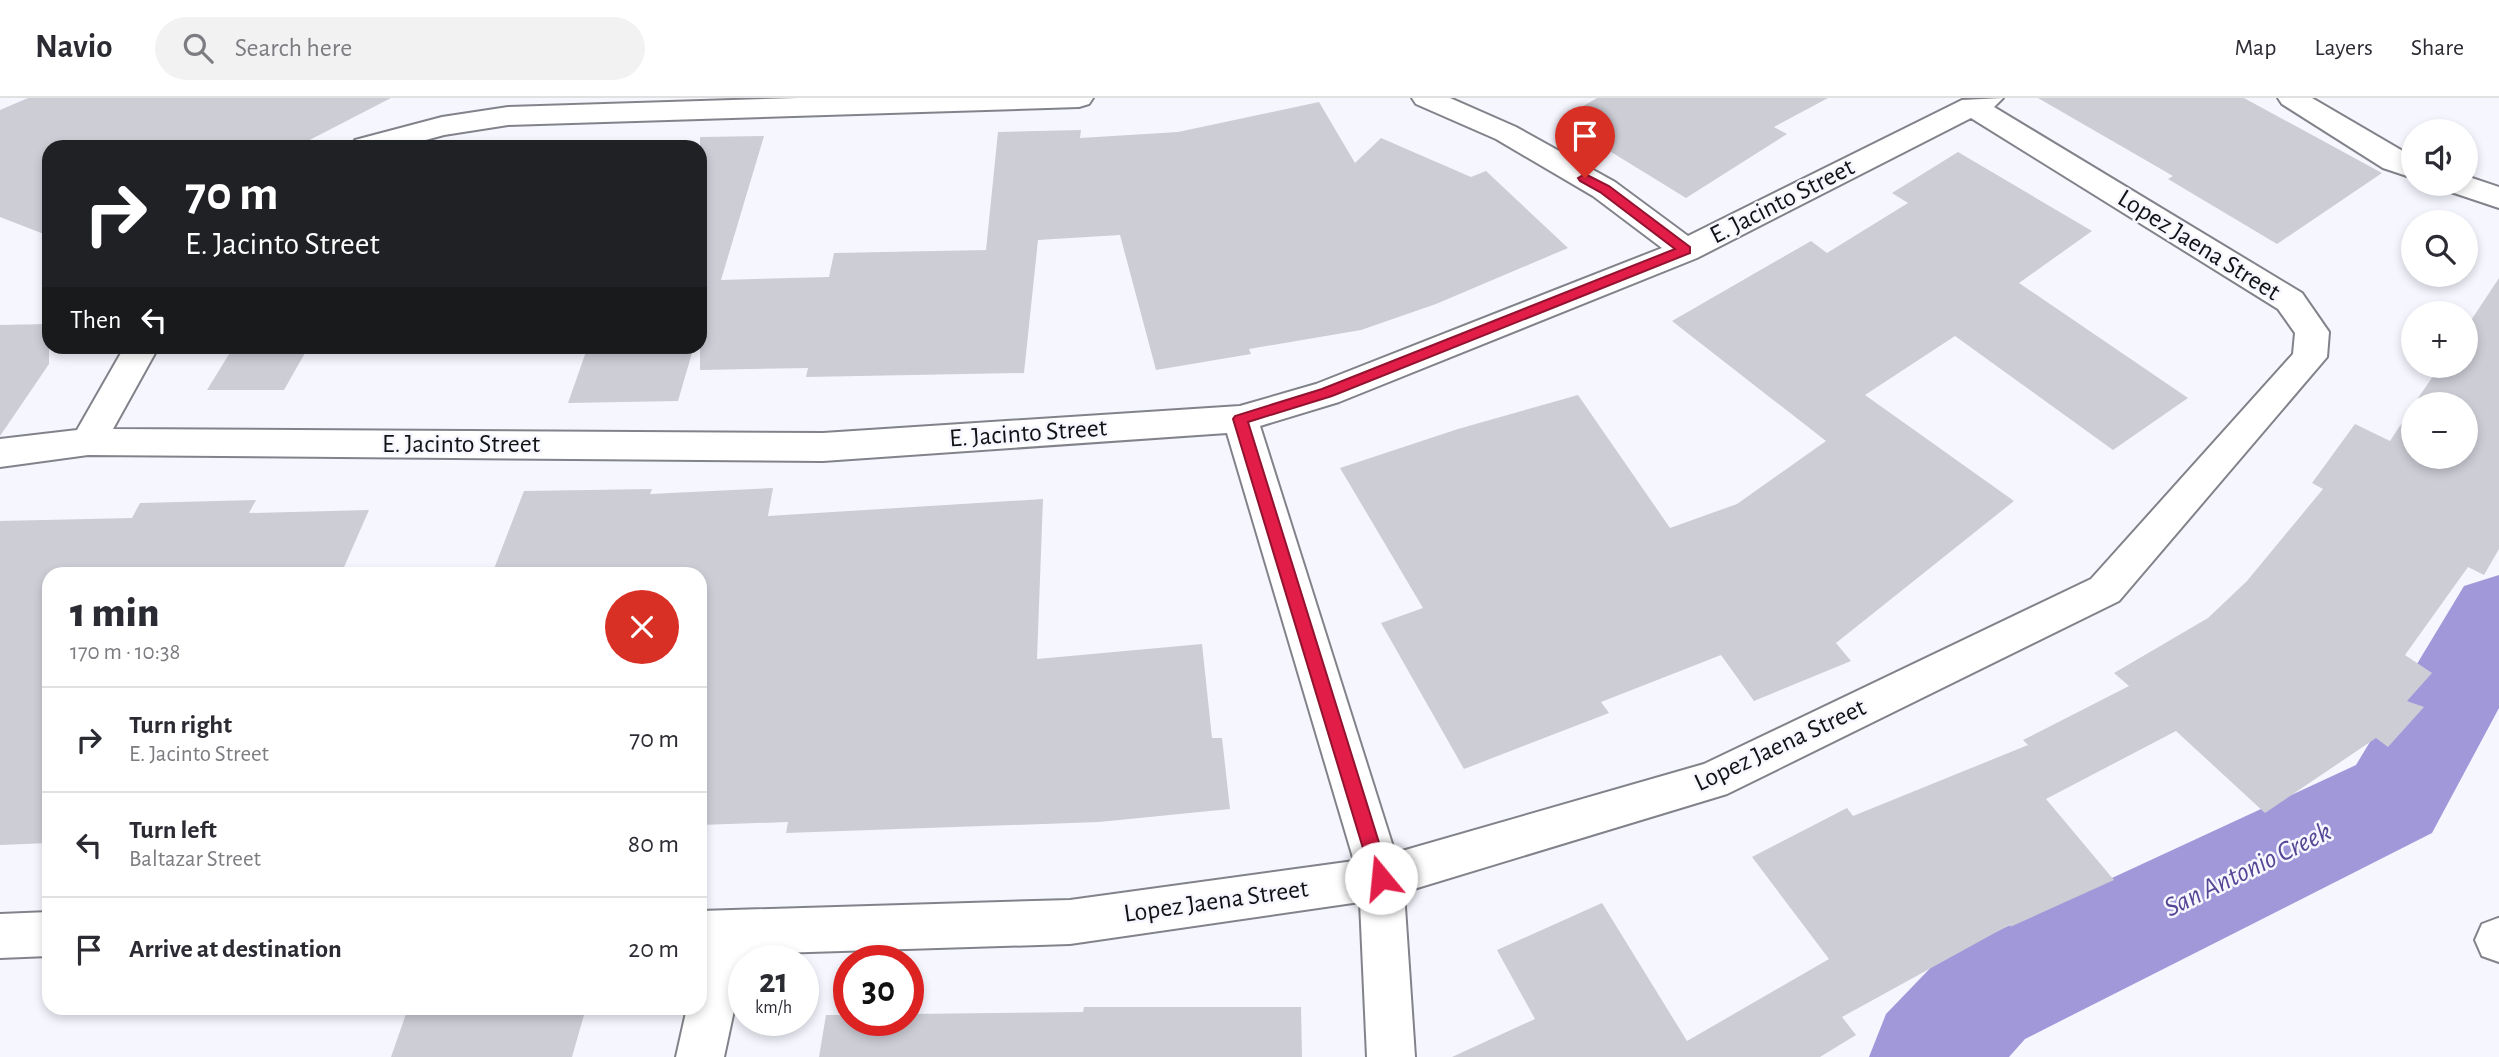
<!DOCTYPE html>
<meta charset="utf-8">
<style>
body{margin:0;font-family:"Alegreya Sans",sans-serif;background:#f2f2f3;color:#2b2b33;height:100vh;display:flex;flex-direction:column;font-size:26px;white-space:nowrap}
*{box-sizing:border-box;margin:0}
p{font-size:23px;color:#7c7c81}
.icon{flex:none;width:38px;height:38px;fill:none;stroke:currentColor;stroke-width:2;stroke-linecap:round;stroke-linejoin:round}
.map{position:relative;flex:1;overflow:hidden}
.panel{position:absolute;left:42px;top:469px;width:665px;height:448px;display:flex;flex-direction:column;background:#fff;border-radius:21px;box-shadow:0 4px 10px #0003}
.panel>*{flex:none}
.guide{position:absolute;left:42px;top:42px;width:665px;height:214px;border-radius:21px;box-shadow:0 4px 10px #0003;background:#202124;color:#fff;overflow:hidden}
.tools{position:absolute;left:2401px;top:21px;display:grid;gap:14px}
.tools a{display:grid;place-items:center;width:77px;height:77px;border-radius:50%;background:#fff;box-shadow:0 4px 10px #0003;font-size:35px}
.speed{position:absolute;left:728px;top:847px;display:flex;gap:14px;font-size:35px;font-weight:700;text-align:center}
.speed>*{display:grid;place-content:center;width:91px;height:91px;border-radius:50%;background:#fff;box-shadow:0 4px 10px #0003;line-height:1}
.speed small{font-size:18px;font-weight:400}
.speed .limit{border:10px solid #d22;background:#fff;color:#111}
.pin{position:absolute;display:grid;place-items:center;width:60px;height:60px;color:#fff;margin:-72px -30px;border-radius:50% 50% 50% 0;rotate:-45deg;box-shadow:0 0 7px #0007}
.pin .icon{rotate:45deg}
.me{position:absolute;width:77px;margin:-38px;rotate:343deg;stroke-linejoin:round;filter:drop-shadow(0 0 5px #0008)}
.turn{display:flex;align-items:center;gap:24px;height:147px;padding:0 28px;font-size:32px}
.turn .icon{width:91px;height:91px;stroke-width:2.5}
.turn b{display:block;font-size:49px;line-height:60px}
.then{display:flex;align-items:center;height:66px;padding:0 28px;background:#0003;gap:14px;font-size:26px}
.round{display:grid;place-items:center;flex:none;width:74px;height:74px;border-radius:37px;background:#f2f2f3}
.headline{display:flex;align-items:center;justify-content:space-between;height:119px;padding:0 28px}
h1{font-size:42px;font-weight:800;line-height:52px}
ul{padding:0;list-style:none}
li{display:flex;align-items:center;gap:21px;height:105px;padding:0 28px;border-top:2px solid #e1e1e2}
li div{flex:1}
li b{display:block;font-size:26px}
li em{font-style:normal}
header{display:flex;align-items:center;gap:42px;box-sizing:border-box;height:98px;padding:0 35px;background:#fff;border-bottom:2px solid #e1e1e2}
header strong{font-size:33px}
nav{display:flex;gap:38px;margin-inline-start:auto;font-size:24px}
.search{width:490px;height:63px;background:#f2f2f3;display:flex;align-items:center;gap:18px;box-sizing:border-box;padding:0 24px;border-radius:38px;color:#7c7c81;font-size:26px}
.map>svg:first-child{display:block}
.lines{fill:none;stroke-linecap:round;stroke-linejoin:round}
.river{fill:#a198da;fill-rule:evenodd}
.building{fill:#cdcdd6}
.minor-casing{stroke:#82828a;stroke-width:4}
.minor{fill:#fff;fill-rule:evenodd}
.route{fill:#e11d48;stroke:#92132f;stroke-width:2}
.labels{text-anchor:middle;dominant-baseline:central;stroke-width:5;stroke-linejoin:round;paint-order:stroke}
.street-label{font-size:26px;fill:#121215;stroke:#f6f6ff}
.water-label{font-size:28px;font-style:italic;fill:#554594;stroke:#f6f6ff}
</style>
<header>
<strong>Navio</strong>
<div class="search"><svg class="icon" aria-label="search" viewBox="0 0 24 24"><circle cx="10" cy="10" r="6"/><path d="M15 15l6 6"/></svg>Search here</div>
<nav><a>Map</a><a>Layers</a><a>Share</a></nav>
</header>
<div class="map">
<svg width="2499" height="959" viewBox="0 0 2499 959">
<rect width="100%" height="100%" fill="#f6f6ff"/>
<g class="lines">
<polygon class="river" points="2499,477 2499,610 2432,735 2025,941 2009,959 1869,959 1886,916 1941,859 2356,667 2464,488"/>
</g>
<g class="building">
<polygon points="28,0 391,0 296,49 49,49 49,138 0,119 0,12"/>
<polygon points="1597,0 1828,0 1774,29 1787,36 1686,100 1559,22"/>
<polygon points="2038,0 2244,0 2382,75 2277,146 2168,81 2173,78"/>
<polygon points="1319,4 1355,65 1381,40 1471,79 1486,73 1568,150 1436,206 1361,232 1249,251 1251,256 1156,272 1120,137 1038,142 1024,275 806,279 808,270 700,272 700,39 764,38 721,182 829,179 834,155 986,152 998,34 1081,32 1080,40 1178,34"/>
<polygon points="1958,54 2092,133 2019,185 2188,300 2113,352 1955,238 1865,297 2014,403 1836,545 1851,563 1754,603 1721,557 1601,604 1609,615 1464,671 1381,525 1423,510 1340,370 1458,331 1578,297 1670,430 1737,406 1826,343 1672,223 1811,143 1827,155 1908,105 1892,95"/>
<polygon points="2499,180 2499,451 2484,477 2468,469 2405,557 2432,575 2407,603 2424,609 2388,649 2376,640 2265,715 2176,633 2046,701 2114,782 2010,829 2011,826 1842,919 1856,937 1820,959 1452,959 1535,921 1497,852 1602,805 1687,943 1829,861 1752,759 1847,710 1853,718 2028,647 2023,642 2129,588 2114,575 2208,520 2247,483 2323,391 2312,385 2355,326 2390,343 2413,308 2413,359 2466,359 2466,306 2414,306 2440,268 2466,268 2466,230"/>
<polygon points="49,226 49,266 0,338 0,227"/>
<polygon points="234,248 309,248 284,292 207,292"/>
<polygon points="588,248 694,248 678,303 568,305"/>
<polygon points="773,390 768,418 1043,401 1037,561 1202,546 1212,640 1222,640 1230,711 1099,724 786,735 788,724 700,727 700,476 492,476 524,393 652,391 650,396"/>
<polygon points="256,402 249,415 369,412 341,476 49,476 49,745 0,747 0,423 132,420 140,405"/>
<polygon points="1084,909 1301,909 1302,959 819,959 826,917 849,917 849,922 908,922 908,916 1083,914"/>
<polygon points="586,910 572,959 391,959 407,913"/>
</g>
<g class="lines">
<defs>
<g id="minor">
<polygon points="798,0 1093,0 1089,6 1079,9 508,27 444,37 400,49 351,49 355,42 442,19 508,9"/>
<path d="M 1412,0 L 1450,0 L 1516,29 L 1615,84 L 1688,138 L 1962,2 L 2003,0 L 1994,9 L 2302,195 L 2329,234 L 2327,259 L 2119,503 L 1727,696 L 1404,794 L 1415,959 L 1367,959 L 1360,804 L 1070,846 L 746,856 L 724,959 L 676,959 L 687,910 L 700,910 L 700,813 L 1070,802 L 1354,763 L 1227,335 L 823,363 L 88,357 L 0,369 L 0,341 L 77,332 L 125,248 L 159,248 L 113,331 L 823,335 L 1240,308 L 1316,286 L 1662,150 L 1593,98 L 1496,41 L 1416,6 ZM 1971,20 L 2278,211 L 2295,235 L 2293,256 L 2091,481 L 1704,666 L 1395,755 L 1260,328 L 1339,304 L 1697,160 Z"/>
<polygon points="2278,0 2312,0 2413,59 2413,80 2383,70 2282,6"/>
<polygon points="2466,78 2499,89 2499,110 2448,93 2444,86 2466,86"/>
<polygon points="49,814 49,858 0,860 0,816"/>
<polygon points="2498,820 2499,820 2499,864 2482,858 2475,842 2482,826"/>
</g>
</defs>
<use href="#minor" class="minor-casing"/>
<use href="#minor" class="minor"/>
</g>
<polygon class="route" points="1585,76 1609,88 1690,149 1690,155 1332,298 1248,324 1390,780 1388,786 1381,789 1375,786 1372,780 1233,321 1235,318 1322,291 1675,151 1600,94 1580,83 1578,80"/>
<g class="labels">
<g class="street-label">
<text transform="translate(1782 103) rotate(-27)">E. Jacinto Street</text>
<text transform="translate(2199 147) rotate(32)">Lopez Jaena Street</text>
<text transform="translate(1028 335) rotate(-4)">E. Jacinto Street</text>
<text x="461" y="346">E. Jacinto Street</text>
<text transform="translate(1780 647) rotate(-25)">Lopez Jaena Street</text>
<text transform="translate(1216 803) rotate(-8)">Lopez Jaena Street</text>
</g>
<g class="water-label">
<text transform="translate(2248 772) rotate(-26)">San Antonio Creek</text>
</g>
</g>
</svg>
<div class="tools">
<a><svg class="icon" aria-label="sound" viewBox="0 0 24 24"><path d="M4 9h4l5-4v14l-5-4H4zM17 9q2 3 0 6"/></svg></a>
<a><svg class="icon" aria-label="search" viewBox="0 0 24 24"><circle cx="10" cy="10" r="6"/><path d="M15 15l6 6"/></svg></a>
<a>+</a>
<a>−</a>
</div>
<div class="speed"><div>21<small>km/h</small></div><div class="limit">30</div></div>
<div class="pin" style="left:1585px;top:80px;background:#d93025"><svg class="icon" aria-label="arrive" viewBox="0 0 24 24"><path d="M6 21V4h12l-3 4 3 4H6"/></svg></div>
<svg class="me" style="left:1381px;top:780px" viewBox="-20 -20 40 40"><circle r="19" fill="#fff"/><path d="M0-13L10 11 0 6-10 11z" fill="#e11d48"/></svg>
<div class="guide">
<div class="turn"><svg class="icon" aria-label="right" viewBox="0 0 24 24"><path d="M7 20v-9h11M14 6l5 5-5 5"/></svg><div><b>70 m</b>E. Jacinto Street</div></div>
<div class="then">Then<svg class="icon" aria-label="left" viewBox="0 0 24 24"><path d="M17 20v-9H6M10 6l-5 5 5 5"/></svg></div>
</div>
<section class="panel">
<div class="headline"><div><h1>1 min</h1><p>170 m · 10:38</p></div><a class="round" style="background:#d93025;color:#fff"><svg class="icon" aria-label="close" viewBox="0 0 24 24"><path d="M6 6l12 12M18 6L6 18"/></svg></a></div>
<ul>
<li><svg class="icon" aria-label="right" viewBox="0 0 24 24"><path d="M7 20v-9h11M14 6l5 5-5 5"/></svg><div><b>Turn right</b><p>E. Jacinto Street</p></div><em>70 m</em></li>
<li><svg class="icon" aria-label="left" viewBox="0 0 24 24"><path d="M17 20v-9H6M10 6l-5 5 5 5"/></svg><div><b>Turn left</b><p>Baltazar Street</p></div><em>80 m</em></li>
<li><svg class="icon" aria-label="arrive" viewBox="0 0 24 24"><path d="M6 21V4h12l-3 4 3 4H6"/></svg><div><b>Arrive at destination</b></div><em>20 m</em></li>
</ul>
</section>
</div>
